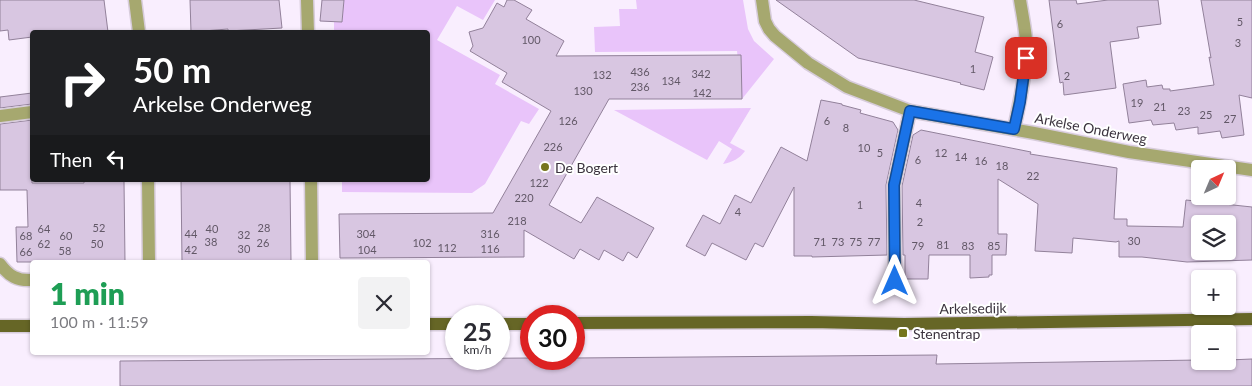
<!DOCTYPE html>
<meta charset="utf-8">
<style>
body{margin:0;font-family:Lato,sans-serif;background:#f2f2f3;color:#2b2b33;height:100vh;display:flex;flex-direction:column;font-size:19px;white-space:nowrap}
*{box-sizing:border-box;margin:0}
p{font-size:16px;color:#7c7c81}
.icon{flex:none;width:28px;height:28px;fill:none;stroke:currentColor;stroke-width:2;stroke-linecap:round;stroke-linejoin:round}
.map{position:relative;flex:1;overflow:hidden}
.sheet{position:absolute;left:30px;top:260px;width:400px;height:95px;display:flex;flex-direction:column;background:#fff;border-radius:5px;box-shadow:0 1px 4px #0004}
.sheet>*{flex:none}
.guide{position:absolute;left:30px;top:30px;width:400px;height:152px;border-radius:5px;box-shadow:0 1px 4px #0004;background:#202124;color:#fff;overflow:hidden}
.needle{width:32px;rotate:44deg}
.tools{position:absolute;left:1191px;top:160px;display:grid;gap:10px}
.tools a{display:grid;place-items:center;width:45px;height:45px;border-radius:5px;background:#fff;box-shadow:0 1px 4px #0004;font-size:25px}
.speed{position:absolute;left:445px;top:305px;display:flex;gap:10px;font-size:25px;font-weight:700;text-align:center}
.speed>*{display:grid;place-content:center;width:65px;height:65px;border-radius:50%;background:#fff;box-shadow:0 1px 4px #0004;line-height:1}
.speed small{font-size:12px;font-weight:400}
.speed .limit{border:8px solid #d22;background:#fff;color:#111}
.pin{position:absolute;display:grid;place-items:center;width:42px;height:42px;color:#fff;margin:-21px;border-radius:10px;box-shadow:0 2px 8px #0006}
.me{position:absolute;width:55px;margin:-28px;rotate:0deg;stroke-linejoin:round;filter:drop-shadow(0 0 4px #0008)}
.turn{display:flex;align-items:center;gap:18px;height:105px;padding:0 20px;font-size:22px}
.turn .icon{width:65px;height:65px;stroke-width:2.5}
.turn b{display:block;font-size:35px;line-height:42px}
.then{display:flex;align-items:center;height:48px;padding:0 20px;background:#0003;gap:10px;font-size:19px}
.round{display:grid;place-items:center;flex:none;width:52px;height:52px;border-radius:5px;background:#f2f2f3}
.summary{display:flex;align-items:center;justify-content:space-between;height:85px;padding:0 20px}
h1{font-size:30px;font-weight:800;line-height:38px;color:#1e9e55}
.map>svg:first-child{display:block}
.green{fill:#e9c4fa}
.building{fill:#d8c6e1;stroke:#92819a;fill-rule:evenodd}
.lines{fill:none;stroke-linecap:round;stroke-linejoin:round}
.minor-casing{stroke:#d7ccdb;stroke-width:15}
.major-casing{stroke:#d7ccdb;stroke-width:15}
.minor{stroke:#a6a86f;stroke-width:12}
.major{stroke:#666626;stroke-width:12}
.route-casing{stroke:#114b97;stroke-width:12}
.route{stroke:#1a73e8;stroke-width:9}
.poi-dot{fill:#76761d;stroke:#fff;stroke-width:2}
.labels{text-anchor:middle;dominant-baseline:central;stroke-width:4;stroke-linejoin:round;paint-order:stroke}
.number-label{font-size:11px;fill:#625867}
.street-label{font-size:14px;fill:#3b333e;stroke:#fff}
.poi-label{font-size:14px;fill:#3b333e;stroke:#fff;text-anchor:start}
</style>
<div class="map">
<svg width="1252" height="386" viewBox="0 0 1252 386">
<rect width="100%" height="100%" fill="#f9eefe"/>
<g class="green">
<polygon points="344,0 495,0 483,20 457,6 437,40 500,75 495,84 539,109 529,124 521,121 485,184 472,193 342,192 342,180 428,180 428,32 334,32 334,22 342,22"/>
<polygon points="636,0 743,0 748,29 754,41 774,59 742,99 737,51 595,52 594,27 620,26 619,9 637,9"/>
<path d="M 751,108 L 730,143 L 745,151 C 739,159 733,162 723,164 L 732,149 L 719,141 L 707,160 L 614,110 Z"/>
</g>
<g class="building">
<polygon points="0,0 104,0 108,32 32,32 32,37 9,40 8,30 0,31"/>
<polygon points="190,0 279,0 282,28 228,31 228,29 191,32"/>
<polygon points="322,0 344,0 342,22 320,21"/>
<polygon points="507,0 514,0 532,10 526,19 564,41 556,56 741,55 742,99 609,99 549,205 581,223 597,197 654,228 637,258 628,252 623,261 604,250 599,260 580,249 574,259 524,230 524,257 340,258 339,214 493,213 551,111 502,82 507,73 470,51 473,46 469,32 483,28 497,3 504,7"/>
<polygon points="776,0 914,0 984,17 975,52 993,57 984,90 960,84 961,83 858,58"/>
<polygon points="1049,0 1076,0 1077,4 1108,0 1158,0 1161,24 1137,27 1139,38 1110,42 1116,88 1064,95 1063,82 1060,83 1057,63"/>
<polygon points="1201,0 1252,0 1252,98 1239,95 1244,135 1222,138 1220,131 1198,134 1198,127 1176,130 1174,123 1153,125 1151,120 1129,123 1123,84 1146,80 1147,87 1162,85 1163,89 1170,89 1170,91 1214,85 1209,57 1211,58"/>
<polygon points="32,93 32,104 0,108 0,97"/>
<polygon points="821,100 842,104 842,105 861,110 860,113 893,122 898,130 886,185 887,255 812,257 812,256 794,256 794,187 763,247 755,243 746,260 712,243 705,256 686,246 703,215 720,224 735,195 751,203 781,147 807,161"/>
<polygon points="32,120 32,183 84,183 84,180 123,180 124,181 125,262 17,262 16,227 28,227 27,190 0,190 0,124"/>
<path d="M 921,130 L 1031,152 L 1030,154 L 1117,168 L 1114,219 L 1127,219 L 1127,226 L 1183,227 L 1186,200 L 1252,207 L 1252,260 L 1187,262 L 1142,257 L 1119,257 L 1119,241 L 1116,242 L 1073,238 L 1072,253 L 1035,251 L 1038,204 L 998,179 L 998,234 L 1007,234 L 1006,255 L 992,255 L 992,275 L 989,275 L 989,277 L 970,278 L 970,255 L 929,255 L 928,279 L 905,279 L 905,255 L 903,255 L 902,186 L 913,135 ZM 1200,224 L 1228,224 L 1228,251 L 1200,251 Z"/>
<polygon points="181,180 290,180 291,261 239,262 182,262"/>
<polygon points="937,355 936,364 1200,360 1200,361 1228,361 1228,360 1252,359 1252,386 120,386 120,361 531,358 574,359 574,358"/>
</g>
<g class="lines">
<defs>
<g id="minor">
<polyline points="135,0 139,32"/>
<polyline points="307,0 308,32"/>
<polyline points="762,0 765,21 769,29 775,36 808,63 847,87 910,111 1034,133 1129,152 1252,170"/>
<polyline points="0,116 32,112"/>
<path d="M 1014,129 C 1019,106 1024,83 1026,59 C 1028,40 1023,19 1020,0"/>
<polyline points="148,180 149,262"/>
<polyline points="311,180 312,262"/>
<path d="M 0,264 C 9,276 17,281 32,280"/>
<polyline points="895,281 894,185 910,111"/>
</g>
<g id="major">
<polyline points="574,323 811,322 904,324 1252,319"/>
<polyline points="428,324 456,324"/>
<polyline points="499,324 531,324"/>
<polyline points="0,326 32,326"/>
</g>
</defs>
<use href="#minor" class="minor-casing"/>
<use href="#major" class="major-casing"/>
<use href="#minor" class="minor"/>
<use href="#major" class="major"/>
</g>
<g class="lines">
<defs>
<polyline id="route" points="895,281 894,185 910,111 1014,129 1020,102 1026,58"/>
</defs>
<use href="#route" class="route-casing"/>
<use href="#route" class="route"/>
</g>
<g class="poi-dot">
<circle cx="545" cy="167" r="5"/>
<rect x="898" y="328" width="10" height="10" rx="2.5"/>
</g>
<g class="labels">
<g class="number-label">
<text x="1240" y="21">5</text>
<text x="1060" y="23">6</text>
<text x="531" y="39">100</text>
<text x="1238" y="42">3</text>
<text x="973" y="68">1</text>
<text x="640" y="71">436</text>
<text x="701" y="73">342</text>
<text x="602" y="74">132</text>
<text x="1067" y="75">2</text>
<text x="671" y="80">134</text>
<text x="640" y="86">236</text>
<text x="583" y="90">130</text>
<text x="702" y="92">142</text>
<text x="1137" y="102">19</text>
<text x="1160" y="106">21</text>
<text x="1184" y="110">23</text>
<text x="1206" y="114">25</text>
<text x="1230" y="118">27</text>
<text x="568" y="120">126</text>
<text x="827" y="120">6</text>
<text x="846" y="127">8</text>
<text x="553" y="146">226</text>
<text x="864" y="147">10</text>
<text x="880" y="152">5</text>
<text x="941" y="152">12</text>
<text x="961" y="156">14</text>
<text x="918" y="159">6</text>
<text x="981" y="160">16</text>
<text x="1002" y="165">18</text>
<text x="1033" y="175">22</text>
<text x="539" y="182">122</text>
<text x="524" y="197">220</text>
<text x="919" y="202">4</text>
<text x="860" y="204">1</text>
<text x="738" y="211">4</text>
<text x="517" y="220">218</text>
<text x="920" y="221">2</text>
<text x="99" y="227">52</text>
<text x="264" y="227">28</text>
<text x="44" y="228">64</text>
<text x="212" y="228">40</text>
<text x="191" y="233">44</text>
<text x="366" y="233">304</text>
<text x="490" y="233">316</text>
<text x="244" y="234">32</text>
<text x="26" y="235">68</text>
<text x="66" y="235">60</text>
<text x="1134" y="240">30</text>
<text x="211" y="241">38</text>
<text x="820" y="241">71</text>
<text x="838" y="241">73</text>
<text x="856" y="241">75</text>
<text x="874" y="241">77</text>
<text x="263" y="242">26</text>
<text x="422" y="242">102</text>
<text x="44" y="243">62</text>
<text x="97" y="243">50</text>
<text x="943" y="244">81</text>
<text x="918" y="245">79</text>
<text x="968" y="245">83</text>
<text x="994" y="245">85</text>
<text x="447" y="247">112</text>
<text x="244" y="248">30</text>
<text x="490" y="248">116</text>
<text x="191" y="249">42</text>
<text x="367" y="249">104</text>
<text x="65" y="250">58</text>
<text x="26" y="251">66</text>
</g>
<g class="street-label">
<text transform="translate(1091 128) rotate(11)">Arkelse Onderweg</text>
<text transform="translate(973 308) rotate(-1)">Arkelsedijk</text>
</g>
<g class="poi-label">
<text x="555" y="167">De Bogert</text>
<text x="913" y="333">Stenentrap</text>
</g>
</g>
</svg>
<div class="tools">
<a><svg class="needle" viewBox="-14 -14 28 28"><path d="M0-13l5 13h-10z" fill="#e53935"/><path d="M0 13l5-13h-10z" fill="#7c7c81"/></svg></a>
<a><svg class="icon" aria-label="layers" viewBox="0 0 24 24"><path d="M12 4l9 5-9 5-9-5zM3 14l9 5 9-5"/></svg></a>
<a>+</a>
<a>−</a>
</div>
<div class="speed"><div>25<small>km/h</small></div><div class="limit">30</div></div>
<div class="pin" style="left:1026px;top:58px;background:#d93025"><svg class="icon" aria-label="arrive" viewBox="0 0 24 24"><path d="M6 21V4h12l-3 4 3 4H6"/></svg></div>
<svg class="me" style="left:895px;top:281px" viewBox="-20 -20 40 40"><path d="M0-17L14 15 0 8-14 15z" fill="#1a73e8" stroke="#fff" stroke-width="4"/></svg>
<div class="guide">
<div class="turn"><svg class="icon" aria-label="right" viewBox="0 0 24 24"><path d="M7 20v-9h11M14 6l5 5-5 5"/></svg><div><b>50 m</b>Arkelse Onderweg</div></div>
<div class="then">Then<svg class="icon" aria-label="left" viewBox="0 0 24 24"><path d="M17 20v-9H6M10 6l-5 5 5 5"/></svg></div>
</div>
<section class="sheet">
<div class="summary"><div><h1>1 min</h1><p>100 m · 11:59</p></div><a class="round"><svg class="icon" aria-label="close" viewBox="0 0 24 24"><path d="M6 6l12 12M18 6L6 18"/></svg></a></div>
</section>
</div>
